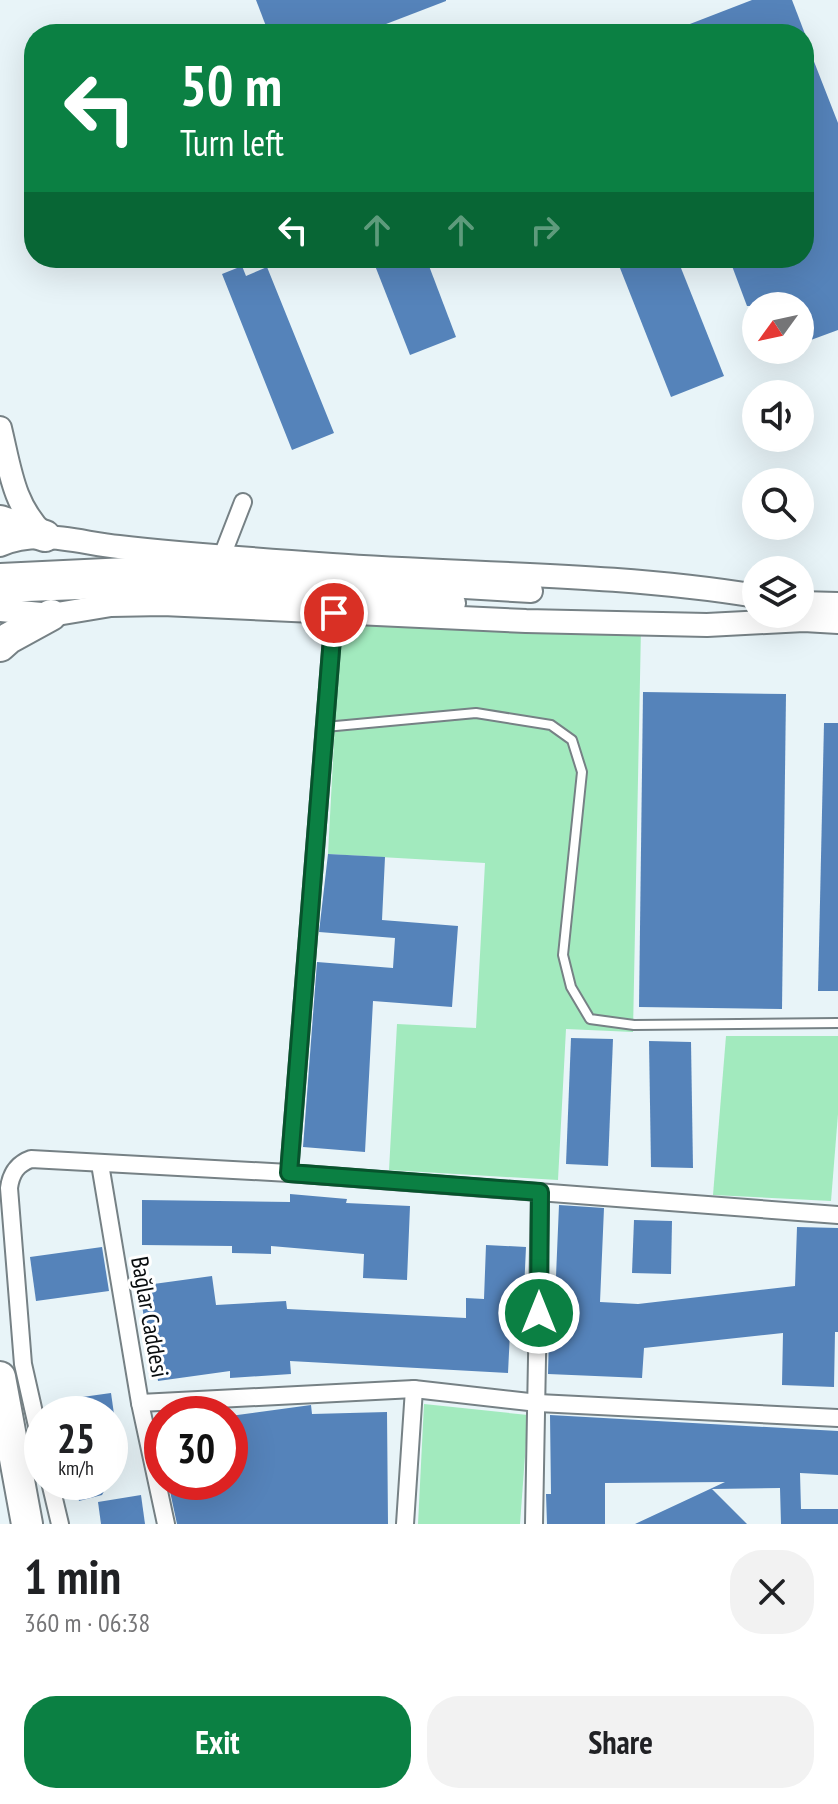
<!DOCTYPE html>
<meta charset="utf-8">
<style>
body{margin:0;font-family:"PT Sans Narrow",sans-serif;background:#f2f2f2;color:#202124;height:100vh;display:flex;flex-direction:column;font-size:30px;white-space:nowrap}
*{box-sizing:border-box;margin:0}
p{font-size:26px;color:#757577}
.icon{flex:none;width:44px;height:44px;fill:none;stroke:currentColor;stroke-width:2;stroke-linecap:round;stroke-linejoin:round}
.map{position:relative;height:1524px;overflow:hidden}
.details{display:flex;flex-direction:column;background:#fff;flex:1}
.details>*{flex:none}
.banner{position:absolute;left:24px;top:24px;width:790px;height:244px;border-radius:32px;box-shadow:0 8px 32px #0002;background:#0b8043;color:#fff;overflow:hidden}
.needle{width:52px;rotate:237deg}
.tools{position:absolute;left:742px;top:292px;display:grid;gap:16px}
.tools a{display:grid;place-items:center;width:72px;height:72px;border-radius:50%;background:#fff;box-shadow:0 8px 32px #0002;font-size:40px}
.speed{position:absolute;left:24px;top:1396px;display:flex;gap:16px;font-size:40px;font-weight:700;text-align:center}
.speed>*{display:grid;place-content:center;width:104px;height:104px;border-radius:50%;background:#fff;box-shadow:0 8px 32px #0002;line-height:1}
.speed small{font-size:20px;font-weight:400}
.speed .limit{border:12px solid #d22;background:#fff;color:#111}
.pin{position:absolute;display:grid;place-items:center;width:68px;height:68px;color:#fff;margin:-34px;border:4px solid #fff;border-radius:50%;box-shadow:0 2px 8px #0007}
.me{position:absolute;width:88px;margin:-44px;rotate:0deg;stroke-linejoin:round;filter:drop-shadow(0 0 6px #0008)}
.turn{display:flex;align-items:center;gap:28px;height:168px;padding:0 24px;font-size:36px}
.turn .icon{width:104px;height:104px;stroke-width:2.5}
.turn b{display:block;font-size:56px;line-height:68px}
.lanes{display:flex;align-items:center;height:76px;padding:0 24px;background:#0003;justify-content:center;gap:40px;direction:ltr}
.lanes .off{opacity:.35}
.round{display:grid;place-items:center;flex:none;width:84px;height:84px;border-radius:32px;background:#f2f2f2}
.headline{display:flex;align-items:center;justify-content:space-between;height:136px;padding:0 24px}
h1{font-size:48px;font-weight:800;line-height:60px}
.action{display:flex;gap:16px;margin-top:auto;padding:16px 24px}
.action a{flex:1;height:92px;border-radius:32px;background:#0b8043;color:#fff;font-size:32px;font-weight:800;line-height:92px;text-align:center}
.action a+a{background:#f2f2f2;color:#202124}
.map>svg:first-child{display:block}
.green{fill:#a2eabe}
.building{fill:#5583ba}
.lines{fill:none;stroke-linecap:round;stroke-linejoin:round}
.lane-casing{stroke:#768185;stroke-width:12}
.street-casing{stroke:#768185;stroke-width:20}
.secondary-casing{stroke:#768185;stroke-width:26}
.highway-casing{stroke:#768185;stroke-width:34}
.lane{stroke:#fff;stroke-width:8}
.street{stroke:#fff;stroke-width:16}
.secondary{stroke:#fff;stroke-width:22}
.highway{stroke:#fff;stroke-width:30}
.route-casing{stroke:#07532c;stroke-width:20}
.route{stroke:#0b8043;stroke-width:14}
.labels{text-anchor:middle;dominant-baseline:central;stroke-width:6;stroke-linejoin:round;paint-order:stroke}
.street-label{font-size:24px;fill:#080c0e;stroke:#fff}
</style>
<div class="map">
<svg width="838" height="1524" viewBox="0 0 838 1524">
<rect width="100%" height="100%" fill="#e8f4f8"/>
<g class="green">
<polygon points="341,610 641,628 633,1032 566,1029 558,1180 389,1170 397,1024 476,1028 485,863 328,854"/>
<polygon points="726,1036 838,1036 838,1114 831,1201 713,1195"/>
<polygon points="424,1404 528,1415 520,1524 418,1524"/>
</g>
<g class="building">
<polygon points="256,0 446,0 446,1 360,34 269,34"/>
<polygon points="752,0 792,0 805,34 664,34"/>
<polygon points="804,36 838,123 838,330 800,344 800,306 747,306 729,258 804,258"/>
<polygon points="372,258 426,258 456,337 410,355"/>
<polygon points="616,258 677,258 724,376 671,397"/>
<polygon points="242,266 246,276 267,267 334,433 292,450 222,274"/>
<polygon points="643,692 786,694 782,1009 639,1007"/>
<polygon points="824,723 838,723 838,991 818,991"/>
<polygon points="328,854 385,857 382,920 458,926 452,1007 373,1001 365,1152 303,1147 317,962 393,968 395,938 319,932"/>
<polygon points="571,1038 613,1039 608,1166 566,1164"/>
<polygon points="649,1041 691,1042 693,1168 651,1167"/>
<polygon points="290,1194 347,1199 346,1203 410,1206 407,1280 363,1278 364,1254 271,1246 271,1254 232,1253 232,1246 142,1245 142,1200 290,1202"/>
<polygon points="559,1205 604,1208 600,1302 638,1304 795,1286 797,1227 838,1228 838,1332 835,1332 834,1387 782,1385 783,1333 644,1348 642,1378 548,1374 550,1300 555,1300"/>
<polygon points="634,1220 672,1221 671,1274 632,1273"/>
<polygon points="486,1245 526,1247 524,1291 512,1291 508,1373 290,1361 291,1374 230,1378 230,1371 158,1381 151,1330 146,1331 139,1286 212,1276 216,1305 286,1301 287,1309 466,1318 466,1298 484,1299"/>
<polygon points="102,1247 109,1291 36,1301 30,1257"/>
<polygon points="111,1393 114,1414 70,1414 68,1399"/>
<polygon points="311,1405 312,1414 387,1412 388,1524 177,1524 168,1482 230,1482 230,1416"/>
<polygon points="550,1415 838,1431 838,1475 800,1473 801,1509 838,1509 838,1524 781,1524 780,1488 712,1489 747,1524 635,1524 725,1482 605,1483 605,1524 547,1524 546,1494 551,1494"/>
<polygon points="74,1482 109,1482 102,1495 79,1501"/>
<polygon points="141,1495 145,1524 101,1524 98,1502"/>
</g>
<g class="lines">
<defs>
<polyline id="lane" points="325,727 476,713 551,725 572,740 582,772 563,955 571,987 590,1019 634,1025 838,1023"/>
<g id="street">
<polyline points="222,556 243,502"/>
<polyline points="100,1164 140,1403 166,1524"/>
<polyline points="289,1173 334,613"/>
<polyline points="140,1403 414,1389 538,1403 838,1418"/>
<path d="M 42,1448 L 23,1364 L 9,1188 C 11,1173 17,1164 31,1159 L 289,1173 L 838,1215"/>
<polyline points="50,1482 60,1524"/>
<polyline points="405,1524 414,1389"/>
<polyline points="534,1524 540,1192"/>
</g>
<g id="secondary">
<path d="M 0,428 C 10,469 13,505 44,535"/>
<path d="M 0,545 C 39,528 79,543 119,547 C 190,555 261,560 332,565 C 473,575 616,573 756,596"/>
<polyline points="0,575 148,568 531,591"/>
<polyline points="0,591 159,585 454,603"/>
<polyline points="800,603 838,604"/>
<polyline points="0,610 51,615 111,605 163,604 526,621 707,625 804,620 838,622"/>
</g>
<g id="highway">
<polyline points="0,521 45,536"/>
<polyline points="0,646 9,638 51,615"/>
<polyline points="0,1377 27,1524"/>
</g>
</defs>
<use href="#lane" class="lane-casing"/>
<use href="#street" class="street-casing"/>
<use href="#secondary" class="secondary-casing"/>
<use href="#highway" class="highway-casing"/>
<use href="#lane" class="lane"/>
<use href="#street" class="street"/>
<use href="#secondary" class="secondary"/>
<use href="#highway" class="highway"/>
</g>
<g class="lines">
<defs>
<polyline id="route" points="334,613 289,1173 540,1192 539,1313"/>
</defs>
<use href="#route" class="route-casing"/>
<use href="#route" class="route"/>
</g>
<g class="labels">
<g class="street-label">
<text transform="translate(150 1317) rotate(80)">Bağlar Caddesi</text>
</g>
</g>
</svg>
<div class="tools">
<a><svg class="needle" viewBox="-14 -14 28 28"><path d="M0-13l5 13h-10z" fill="#e53935"/><path d="M0 13l5-13h-10z" fill="#757577"/></svg></a>
<a><svg class="icon" aria-label="sound" viewBox="0 0 24 24"><path d="M4 9h4l5-4v14l-5-4H4zM17 9q2 3 0 6"/></svg></a>
<a><svg class="icon" aria-label="search" viewBox="0 0 24 24"><circle cx="10" cy="10" r="6"/><path d="M15 15l6 6"/></svg></a>
<a><svg class="icon" aria-label="layers" viewBox="0 0 24 24"><path d="M12 4l9 5-9 5-9-5zM3 14l9 5 9-5"/></svg></a>
</div>
<div class="speed"><div>25<small>km/h</small></div><div class="limit">30</div></div>
<div class="pin" style="left:334px;top:613px;background:#d93025"><svg class="icon" aria-label="arrive" viewBox="0 0 24 24"><path d="M6 21V4h12l-3 4 3 4H6"/></svg></div>
<svg class="me" style="left:539px;top:1313px" viewBox="-20 -20 40 40"><circle r="17" fill="#0b8043" stroke="#fff" stroke-width="3"/><path d="M0-11L8 9 0 5-8 9z" fill="#fff"/></svg>
<div class="banner">
<div class="turn"><svg class="icon" aria-label="left" viewBox="0 0 24 24"><path d="M17 20v-9H6M10 6l-5 5 5 5"/></svg><div><b>50 m</b>Turn left</div></div>
<div class="lanes"><svg class="icon" aria-label="left" viewBox="0 0 24 24"><path d="M17 20v-9H6M10 6l-5 5 5 5"/></svg><svg class="icon off" aria-label="ahead" viewBox="0 0 24 24"><path d="M12 20V5M6 11l6-6 6 6"/></svg><svg class="icon off" aria-label="ahead" viewBox="0 0 24 24"><path d="M12 20V5M6 11l6-6 6 6"/></svg><svg class="icon off" aria-label="right" viewBox="0 0 24 24"><path d="M7 20v-9h11M14 6l5 5-5 5"/></svg></div>
</div>
</div>
<section class="details">
<div class="headline"><div><h1>1 min</h1><p>360 m · 06:38</p></div><a class="round"><svg class="icon" aria-label="close" viewBox="0 0 24 24"><path d="M6 6l12 12M18 6L6 18"/></svg></a></div>
<div class="action"><a>Exit</a><a>Share</a></div>
</section>
